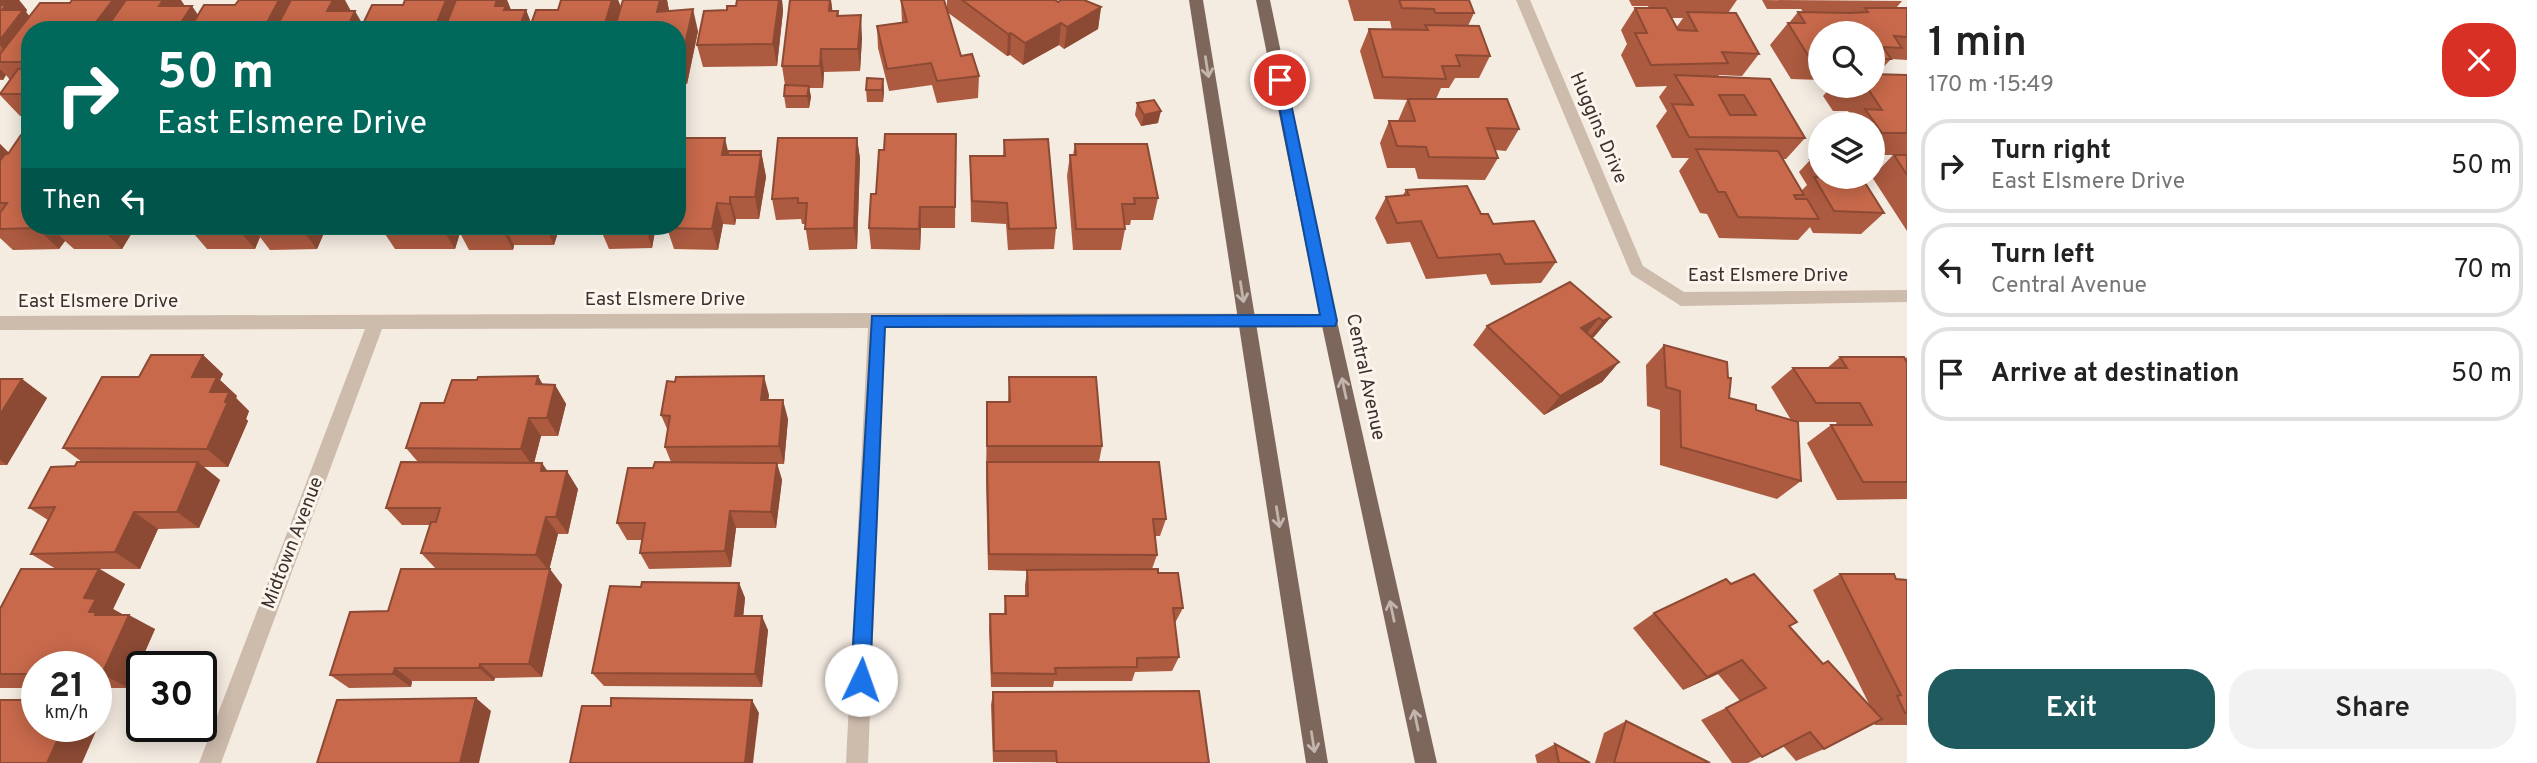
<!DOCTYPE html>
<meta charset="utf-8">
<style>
body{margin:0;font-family:Overpass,sans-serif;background:#f2f2f2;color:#222;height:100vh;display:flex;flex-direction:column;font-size:26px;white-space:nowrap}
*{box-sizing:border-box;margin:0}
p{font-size:23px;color:#767676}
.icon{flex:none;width:38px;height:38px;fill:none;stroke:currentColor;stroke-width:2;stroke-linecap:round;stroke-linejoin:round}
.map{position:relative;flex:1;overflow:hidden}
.drawer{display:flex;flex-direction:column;background:#fff;width:630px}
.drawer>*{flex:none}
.hud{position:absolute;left:21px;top:21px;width:665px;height:214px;border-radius:28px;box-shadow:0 4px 18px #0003;background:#00695c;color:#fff;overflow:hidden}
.fabs{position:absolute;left:1808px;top:21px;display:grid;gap:14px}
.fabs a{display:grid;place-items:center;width:77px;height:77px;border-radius:50%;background:#fff;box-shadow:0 4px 18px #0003;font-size:35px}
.speed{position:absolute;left:21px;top:651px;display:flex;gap:14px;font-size:35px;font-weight:700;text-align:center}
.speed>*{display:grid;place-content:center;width:91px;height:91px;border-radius:50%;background:#fff;box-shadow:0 4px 18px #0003;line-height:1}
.speed small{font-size:18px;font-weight:400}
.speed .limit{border:4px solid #111;border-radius:10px;background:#fff;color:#111}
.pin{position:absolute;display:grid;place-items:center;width:60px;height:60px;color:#fff;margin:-30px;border:4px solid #fff;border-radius:50%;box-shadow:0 2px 7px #0007}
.me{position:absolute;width:77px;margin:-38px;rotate:3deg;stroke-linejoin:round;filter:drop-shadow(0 0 5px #0008)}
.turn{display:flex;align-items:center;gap:24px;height:147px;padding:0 21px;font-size:32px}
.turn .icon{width:91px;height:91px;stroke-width:2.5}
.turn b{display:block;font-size:49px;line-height:60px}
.then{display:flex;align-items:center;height:66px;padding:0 21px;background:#0003;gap:14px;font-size:26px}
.round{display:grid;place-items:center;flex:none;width:74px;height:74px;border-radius:28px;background:#f2f2f2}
.headline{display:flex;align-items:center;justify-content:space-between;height:119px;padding:0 21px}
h1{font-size:42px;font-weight:600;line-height:52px}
.cta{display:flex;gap:14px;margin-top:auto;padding:14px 21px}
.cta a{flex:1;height:80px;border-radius:28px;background:#1f5a5e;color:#fff;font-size:28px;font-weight:600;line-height:80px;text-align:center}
.cta a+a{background:#f2f2f2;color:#222}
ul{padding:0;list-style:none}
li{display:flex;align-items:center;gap:21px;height:94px;margin:0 14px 10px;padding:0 7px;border:4px solid #e0e0e0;border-radius:28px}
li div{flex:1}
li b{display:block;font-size:26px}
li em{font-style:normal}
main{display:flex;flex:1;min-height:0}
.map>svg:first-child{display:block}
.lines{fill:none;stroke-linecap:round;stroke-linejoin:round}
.minor{fill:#cdbbac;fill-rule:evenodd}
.primary{fill:#7d675c;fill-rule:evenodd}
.wall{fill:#ac5a40;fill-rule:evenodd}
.shaded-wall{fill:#8c4a34}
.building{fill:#c8694b;stroke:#8c4a34;stroke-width:2;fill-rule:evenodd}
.oneway{stroke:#c2b5ac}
.route{fill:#1a73e8;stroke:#114b97;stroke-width:2}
.labels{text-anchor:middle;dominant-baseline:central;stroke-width:6;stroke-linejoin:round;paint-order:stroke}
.street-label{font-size:19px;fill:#3b302b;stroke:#fbf5ee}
</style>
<main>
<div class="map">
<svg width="1907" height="763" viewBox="0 0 1907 763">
<rect width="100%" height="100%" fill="#f4ebe1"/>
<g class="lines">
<g class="minor">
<polygon points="1516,0 1530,0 1643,266 1684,292 1907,290 1907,302 1681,306 1631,274"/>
<polygon points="877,313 1329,314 1335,316 1337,321 1335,326 1329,328 885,328 868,763 846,763 868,328 382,329 221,763 199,763 365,329 0,330 0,316"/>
</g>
<g class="primary">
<polygon points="1189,0 1203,0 1328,763 1306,763"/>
<polygon points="1256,0 1270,0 1337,321 1437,763 1415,763 1321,321"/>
</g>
</g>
<g class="wall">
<polygon points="0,0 19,0 27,10 26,12 29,16 185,6 198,15 351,11 363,24 403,5 405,0 507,0 511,10 526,10 531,24 558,10 561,0 618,0 621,7 623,0 667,0 669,11 698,31 687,84 677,84 677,30 30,30 30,116 20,116 0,95 0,93 10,80 6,75 3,80 0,80"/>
<polygon points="737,0 782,0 783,11 777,66 703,67 697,45 727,10 736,6"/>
<polygon points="831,0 832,11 838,11 839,16 862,38 860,71 824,72 823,88 809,88 811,97 809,108 786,108 784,96 785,85 782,66"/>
<polygon points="901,0 947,12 947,0 1055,0 1058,2 1101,7 1098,29 1064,49 1059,45 1023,65 1010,55 1007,56 947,12 961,56 979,76 978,98 937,103 932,85 889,91 878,48 877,26 902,23"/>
<polygon points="1348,0 1469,0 1474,13 1468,26 1490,56 1479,78 1455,78 1449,88 1441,88 1436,99 1519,129 1506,151 1495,150 1498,158 1485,180 1418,179 1415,168 1387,168 1380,143 1389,121 1398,121 1407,100 1374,99 1360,51 1369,29 1392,30 1390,21 1354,21"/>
<path d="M 1629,0 L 1737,0 L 1728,13 L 1759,54 L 1742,76 L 1719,75 L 1718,77 L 1805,138 L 1786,159 L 1783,159 L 1801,191 L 1807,185 L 1799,172 L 1810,160 L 1884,213 L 1861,234 L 1813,233 L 1810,227 L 1798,240 L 1719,238 L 1707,214 L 1700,213 L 1679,171 L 1689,158 L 1672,158 L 1656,126 L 1667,111 L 1659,97 L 1667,86 L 1636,87 L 1621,55 L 1627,44 L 1621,30 L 1635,8 L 1649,8 L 1648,6 L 1632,6 ZM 1671,18 L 1683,18 L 1676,28 Z"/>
<polygon points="1762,0 1902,1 1896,8 1907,8 1907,60 1891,59 1877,74 1907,75 1907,231 1872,177 1893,155 1872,155 1872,124 1851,124 1854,121 1848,111 1833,111 1823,96 1832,86 1872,86 1872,33 1820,33 1820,80 1791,79 1770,45 1788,23 1789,23 1798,12 1803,12 1801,9 1767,9"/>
<polygon points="883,79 884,91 883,102 867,102 866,90"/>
<polygon points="1137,103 1158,123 1141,126 1135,115"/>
<polygon points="956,134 955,228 921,228 920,250 871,249 869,228 884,150"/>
<polygon points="857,138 860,159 857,249 809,250 805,224 802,224 801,219 776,220 772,199"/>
<polygon points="1004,140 1056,228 1054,249 1008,250 1006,224 971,222 970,156 1003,156"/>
<polygon points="0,144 9,153 136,226 122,249 74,249 65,241 59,249 13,250 0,238"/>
<polygon points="1075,144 1158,198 1153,220 1131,220 1130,225 1125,225 1125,229 1121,250 1073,250 1067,176 1070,155 1073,155"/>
<polygon points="761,151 766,177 759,219 736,219 735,225 723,224 718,250 674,249 667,228 728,152"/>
<polygon points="1406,190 1481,214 1493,224 1556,262 1541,283 1491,285 1486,274 1426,279 1410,242 1387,244 1375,218 1386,197 1403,195"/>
<polygon points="190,226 327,226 317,249 270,250 260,237 255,249 207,249 189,228"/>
<polygon points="382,226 560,226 554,245 514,245 513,250 469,250 460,233 455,249 395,249 381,228"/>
<polygon points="600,226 656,226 652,248 609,249 600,228"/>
<polygon points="1611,317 1592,338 1619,362 1602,382 1544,415 1473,345 1487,326"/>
<polygon points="1664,345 1729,398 1756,410 1791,420 1771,387 1793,368 1827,368 1840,357 1905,359 1907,357 1907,499 1837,500 1807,443 1831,425 1837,425 1836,422 1798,422 1801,481 1777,499 1660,465 1660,410 1647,406 1646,365"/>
<polygon points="203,355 223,374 220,380 237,396 236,398 249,411 246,419 248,421 228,467 203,467 220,480 199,528 158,529 140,569 100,569 125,584 113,609 122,614 121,615 155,629 129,688 96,688 96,667 37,667 37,688 0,688 0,609 56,569 31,554 48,520 29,508 75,466 82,462 63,448 139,377"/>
<polygon points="538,376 543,385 555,385 566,404 558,436 541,436 534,463 578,489 568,534 558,534 549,569 562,585 542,677 495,678 494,681 412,681 411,687 349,688 330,675 388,611 436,569 421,553 430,525 402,525 386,508 418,462 406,448 444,403 477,380"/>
<polygon points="1009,377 1102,446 1099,462 1166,519 1160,536 1155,536 1157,555 1152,569 1158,573 1183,608 1175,623 1179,657 1172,671 1135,672 1132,681 1054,681 1053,687 991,687 989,628 990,614 1004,614 1005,596 1025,596 1025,585 1027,571 988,570 986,479 987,402 1008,402"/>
<polygon points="0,379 22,379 47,398 7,465 0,465"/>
<polygon points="769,395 768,400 788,419 784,464 777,464 782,480 776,528 736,528 731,567 649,569 640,553 642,540 627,540 617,523 653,468 671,462 665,447 668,431 661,415"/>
<polygon points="1840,574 1907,580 1907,725 1875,725 1874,724 1824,749 1796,761 1783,746 1748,763 1732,763 1701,720 1740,701 1718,674 1683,690 1633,628 1654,613 1731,584 1789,626 1823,663 1870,706 1813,590"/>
<polygon points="739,583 745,598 743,616 768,630 762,687 604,686 592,673 641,587"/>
<polygon points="993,692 1209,763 993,762 991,705"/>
<polygon points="1626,721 1710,763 1595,763 1604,733"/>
<polygon points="1555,744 1590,763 1537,763 1535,755"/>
</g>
<g class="shaded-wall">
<polygon points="0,0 19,0 27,10 26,12 41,30 15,62 0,45"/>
<polygon points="113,0 132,0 124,30 90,30"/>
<polygon points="163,0 181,0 187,9 159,6"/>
<polygon points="279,0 293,0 289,30 263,30"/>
<polygon points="333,0 345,0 351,11 327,11"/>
<polygon points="446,0 457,0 453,30 434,30"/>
<polygon points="497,0 507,0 511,10 509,15 495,6"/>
<polygon points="612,0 618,0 622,11 616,30 603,30"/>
<polygon points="660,0 667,0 669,10 657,12"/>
<polygon points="779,0 782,0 783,11 777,66 773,44"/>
<polygon points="830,0 831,0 833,15 829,11"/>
<polygon points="192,6 207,28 206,30 176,30"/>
<polygon points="1101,7 1098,29 1064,49 1067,27"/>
<polygon points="693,9 698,31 687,84 681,62"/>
<polygon points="526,10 534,30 518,30"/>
<polygon points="355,11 366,30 346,30"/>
<polygon points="861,15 862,38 860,71 858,49"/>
<polygon points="1061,23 1059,45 1023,65 1025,43"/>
<polygon points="1011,33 1010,55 1007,56 1008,34"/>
<polygon points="821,49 824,72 823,88 820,66"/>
<polygon points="0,69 6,75 3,80 0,77"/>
<polygon points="883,79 884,91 883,102 882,90"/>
<polygon points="809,86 811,97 809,108 807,96"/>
<polygon points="1161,111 1158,123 1141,126 1144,115"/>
<polygon points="725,138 730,160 722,155"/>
<polygon points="857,138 860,159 857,249 854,228"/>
<polygon points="0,144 20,164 0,197"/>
<polygon points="761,151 766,177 759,219 755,197"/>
<polygon points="730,197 736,219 735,225 730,204"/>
<polygon points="717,203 723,224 718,250 712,229"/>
<polygon points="920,207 921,228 920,250 919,229"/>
<polygon points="39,226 74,226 52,228 65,241 59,249 37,228"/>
<polygon points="103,226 136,226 122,249 101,228"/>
<polygon points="238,226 266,226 253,229 260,237 255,249 237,228"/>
<polygon points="302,226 327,226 317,249 301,228"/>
<polygon points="443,226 462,226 457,229 460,233 455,249 442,228"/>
<polygon points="503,226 504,226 514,245 513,250 502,229"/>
<polygon points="545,226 560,226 554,245"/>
<polygon points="645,226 656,226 652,248 645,227"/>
<polygon points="1611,317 1594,337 1586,341 1603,321"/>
<polygon points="1599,318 1583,338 1581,328"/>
<polygon points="203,355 223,374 220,380 237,396 236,398 249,411 246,419 248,421 228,467 207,449 192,377"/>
<polygon points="1619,362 1602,382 1544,415 1560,396"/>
<polygon points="538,376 549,396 536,384"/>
<polygon points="764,376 769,395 766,419 761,400"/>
<polygon points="22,379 47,398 7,465 0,460 0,415"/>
<polygon points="555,385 566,404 558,436 547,418"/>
<polygon points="783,400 788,419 784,464 779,446"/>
<polygon points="529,418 541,436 533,467 521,449"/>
<polygon points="198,462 220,480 199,528 177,512"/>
<polygon points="542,463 554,480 541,471"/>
<polygon points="777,463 782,480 776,528 771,512"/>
<polygon points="567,471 578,489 568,534 556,517"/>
<polygon points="730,511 736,528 731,567 725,551"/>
<polygon points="134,512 158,529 140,569 115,552"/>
<polygon points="546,517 558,534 549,571 536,555"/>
<polygon points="99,569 125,584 113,609 122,614 117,623 89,612 84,598"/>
<polygon points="550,569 562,585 542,677 529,664"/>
<polygon points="739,583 745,598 742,630 735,616"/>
<polygon points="129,615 155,629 129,688 102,674"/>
<polygon points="762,616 768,630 762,687 755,674"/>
<polygon points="1742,660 1718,674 1683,690 1707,677"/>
<polygon points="480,664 495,678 494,681 479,668"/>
<polygon points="395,668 412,681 411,687 393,674"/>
<polygon points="476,698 491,711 479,763 460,763"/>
<polygon points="752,700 759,713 753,763 745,763"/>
<polygon points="96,710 104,713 82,763 47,763 64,726 96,726"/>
</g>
<g class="building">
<polygon points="72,0 113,0 90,30 30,30 30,62 0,62 0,54 40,3 70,3"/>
<polygon points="126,0 163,0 159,6 192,6 176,30 105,30"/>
<polygon points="239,0 279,0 263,30 189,30 204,5 235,5"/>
<polygon points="291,0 333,0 327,11 355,11 346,30 275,30"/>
<polygon points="405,0 446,0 434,30 360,30 372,5 403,5"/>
<polygon points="456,0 497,0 495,6 506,6 504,10 526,10 518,30 444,30"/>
<polygon points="561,0 612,0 603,30 529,30 536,10 558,10"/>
<polygon points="623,0 660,0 657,12 693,9 681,62 677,62 677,30 614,30"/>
<polygon points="737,0 779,0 773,44 697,45 704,11 727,10 727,6 736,6"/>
<polygon points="790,0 830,0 829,11 838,11 837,16 861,15 858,49 821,49 820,66 782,66"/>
<polygon points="901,0 944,0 961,56 972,54 979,76 937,81 931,63 887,69 877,26 907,22"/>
<polygon points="962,0 1055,0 1058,2 1061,0 1084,0 1101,7 1067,27 1061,23 1025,43 1011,33 1008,34"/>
<polygon points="1399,0 1469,0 1474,13 1435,13 1434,9 1402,8"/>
<polygon points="0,5 6,5 2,10 23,10 0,40"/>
<polygon points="1635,8 1666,8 1678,30 1697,31 1687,12 1736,13 1759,54 1722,52 1728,63 1651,65 1635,33 1647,33"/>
<polygon points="1865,8 1907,8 1907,37 1894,36 1902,48 1883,47 1891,59 1872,59 1872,33 1820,33 1820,57 1809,57 1788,23 1805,23 1798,12 1850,13 1868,12"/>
<polygon points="1425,25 1479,26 1490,56 1456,55 1460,66 1442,66 1446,79 1383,77 1369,29 1428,30"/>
<polygon points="18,69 30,69 30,94 0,94"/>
<polygon points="1872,74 1907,75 1907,133 1882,133 1865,109 1882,110 1868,89 1853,89 1850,86 1872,86"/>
<path d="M 1675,75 L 1770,79 L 1805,138 L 1689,137 L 1672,104 L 1693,105 ZM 1719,95 L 1744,95 L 1756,115 L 1730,115 Z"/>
<polygon points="867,78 883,79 882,90 866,90"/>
<polygon points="785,85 809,86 807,96 784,96"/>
<polygon points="1408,99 1507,99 1519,129 1487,128 1498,158 1429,157 1426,147 1397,146 1389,121 1415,121"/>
<polygon points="1154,100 1161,111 1144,115 1137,103"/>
<polygon points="885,134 956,134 955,207 920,207 919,229 869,228 871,194 876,194 879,150 884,150"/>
<polygon points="21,135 30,135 30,226 39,226 37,228 0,229 0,213 7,203 0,203 0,161 5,154 8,154"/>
<polygon points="684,138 725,138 722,155 761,155 755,197 730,197 730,204 717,203 712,229 667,228 668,226 677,226 677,165"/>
<polygon points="778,138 857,138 854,228 805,229 807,203 798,203 798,198 772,199"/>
<polygon points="1048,139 1056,228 1009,229 1007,203 972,201 970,156 1005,156 1004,140"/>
<polygon points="1075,144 1147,144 1158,198 1134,198 1135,204 1122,204 1125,229 1076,229 1070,155 1076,155"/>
<polygon points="1696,149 1778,151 1804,195 1794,195 1796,199 1807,199 1819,219 1738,217 1725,192 1718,192"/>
<polygon points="728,151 761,151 760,155 728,155"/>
<polygon points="1894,155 1907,155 1907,175"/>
<polygon points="1810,160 1820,160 1820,177 1849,177 1850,178 1820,177"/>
<polygon points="1814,177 1862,178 1884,213 1834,211"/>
<polygon points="1467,186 1481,214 1488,214 1493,224 1534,221 1556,262 1505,264 1500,254 1438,258 1421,221 1397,223 1386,197 1409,195 1406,190"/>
<polygon points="53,226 103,226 101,228 52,228"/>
<polygon points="190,226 238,226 237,228 189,228"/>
<polygon points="255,226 302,226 301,228 253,229"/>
<polygon points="382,226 443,226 442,228 381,228"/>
<polygon points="459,226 503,226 502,229 457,229"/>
<polygon points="600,226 645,226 645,227 600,228"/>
<polygon points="1570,282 1611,317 1603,321 1599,318 1581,328 1619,362 1560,396 1487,326"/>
<polygon points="1664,345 1727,362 1728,378 1731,378 1729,398 1756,405 1756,410 1798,422 1801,481 1681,447 1680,391 1666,387"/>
<polygon points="151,355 203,355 192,377 217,377 210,392 229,392 225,402 228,402 207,449 63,448 102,377 139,377"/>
<polygon points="1840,357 1904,357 1907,363 1907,482 1863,482 1831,425 1872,425 1860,403 1816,403 1793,368 1847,368"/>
<polygon points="538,376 536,384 555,385 547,418 529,418 521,449 406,448 421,403 444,403 452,380 477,380 478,377"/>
<polygon points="764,376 761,400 783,400 779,446 665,447 670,416 661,415 667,381 675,382 676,377"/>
<polygon points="1009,377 1096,377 1102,446 987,446 987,402 1010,402"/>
<polygon points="0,379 22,379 0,415"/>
<polygon points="77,462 198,462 177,512 134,512 115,552 31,554 55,507 29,508 51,467 75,466"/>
<polygon points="401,462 542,463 541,471 567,471 556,517 546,517 536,555 421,553 431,522 436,522 440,508 386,508"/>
<polygon points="655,462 777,463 771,512 730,511 725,551 640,553 645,523 617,523 628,468 653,468"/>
<polygon points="987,462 1159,462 1166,519 1153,519 1157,555 989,554"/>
<polygon points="21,569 99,569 84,598 96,599 89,612 96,612 95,615 129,615 102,674 96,674 96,667 37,667 37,674 0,674 0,609"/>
<polygon points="401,569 550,569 529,664 480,664 479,668 395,668 393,674 330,675 350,612 388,611"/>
<polygon points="1158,569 1158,573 1178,573 1183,608 1173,608 1179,657 1137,658 1137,667 1055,668 1056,674 992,673 990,614 1006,614 1005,596 1028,596 1027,570"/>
<polygon points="1754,574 1797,622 1789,626 1823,664 1828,661 1882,719 1824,749 1810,732 1762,757 1726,708 1766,688 1742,660 1707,677 1654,613 1726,579 1731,584"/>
<polygon points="1840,574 1894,574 1896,579 1907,580 1907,713 1905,713 1897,696 1901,695"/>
<polygon points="642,582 739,583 735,616 762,616 755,674 592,673 610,586 641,587"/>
<polygon points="1199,691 1209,763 1057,763 1056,751 994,751 993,692"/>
<polygon points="476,698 460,763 317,763 337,700"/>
<polygon points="611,698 752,700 745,763 570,763 582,706 611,706"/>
<polygon points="0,700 37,700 37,726 64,726 47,763 0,763"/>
<polygon points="1626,721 1710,763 1614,763"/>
<polygon points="1555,744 1590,763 1559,763"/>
</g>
<defs><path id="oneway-shaft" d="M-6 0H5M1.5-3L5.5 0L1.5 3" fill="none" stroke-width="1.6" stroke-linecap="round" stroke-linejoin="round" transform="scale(1.75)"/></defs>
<g class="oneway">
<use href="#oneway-shaft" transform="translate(1207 67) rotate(81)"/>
<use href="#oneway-shaft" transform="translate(1242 292) rotate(81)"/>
<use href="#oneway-shaft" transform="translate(1344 388) rotate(-102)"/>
<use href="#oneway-shaft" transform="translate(1278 517) rotate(81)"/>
<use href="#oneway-shaft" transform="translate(1392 611) rotate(-102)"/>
<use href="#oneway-shaft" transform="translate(1416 720) rotate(-102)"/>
<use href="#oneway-shaft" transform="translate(1313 742) rotate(81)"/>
</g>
<polygon class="route" points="1280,76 1286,80 1337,321 1335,326 885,327 870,680 868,687 861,689 854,687 851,680 872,316 1320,315 1274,80"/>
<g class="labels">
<g class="street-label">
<text transform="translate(1598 128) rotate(67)">Huggins Drive</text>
<text x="1768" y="276">East Elsmere Drive</text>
<text x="665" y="300">East Elsmere Drive</text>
<text x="98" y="302">East Elsmere Drive</text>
<text transform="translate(1365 377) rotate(78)">Central Avenue</text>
<text transform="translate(293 543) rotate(-69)">Midtown Avenue</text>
</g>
</g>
</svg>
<div class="fabs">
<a><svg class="icon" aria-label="search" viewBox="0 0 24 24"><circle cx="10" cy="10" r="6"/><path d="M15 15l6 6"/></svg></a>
<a><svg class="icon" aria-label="layers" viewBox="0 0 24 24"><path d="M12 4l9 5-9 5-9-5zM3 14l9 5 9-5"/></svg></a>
</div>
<div class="speed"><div>21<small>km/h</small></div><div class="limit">30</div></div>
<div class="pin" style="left:1280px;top:80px;background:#d93025"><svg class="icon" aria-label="arrive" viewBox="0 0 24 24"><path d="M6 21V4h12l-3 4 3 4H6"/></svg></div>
<svg class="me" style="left:861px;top:680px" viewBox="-20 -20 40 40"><circle r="19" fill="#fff"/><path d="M0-13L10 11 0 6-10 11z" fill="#1a73e8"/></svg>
<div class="hud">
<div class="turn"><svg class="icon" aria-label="right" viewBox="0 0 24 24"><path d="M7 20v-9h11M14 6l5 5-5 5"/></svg><div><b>50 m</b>East Elsmere Drive</div></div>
<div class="then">Then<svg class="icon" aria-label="left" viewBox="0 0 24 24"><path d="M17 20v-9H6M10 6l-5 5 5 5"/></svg></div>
</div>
</div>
<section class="drawer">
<div class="headline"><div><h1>1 min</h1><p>170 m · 15:49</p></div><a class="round" style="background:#d93025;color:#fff"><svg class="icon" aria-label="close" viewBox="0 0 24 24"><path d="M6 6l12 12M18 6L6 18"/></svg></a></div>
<ul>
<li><svg class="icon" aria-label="right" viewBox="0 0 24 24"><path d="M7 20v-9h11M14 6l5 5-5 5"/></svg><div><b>Turn right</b><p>East Elsmere Drive</p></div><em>50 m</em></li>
<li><svg class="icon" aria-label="left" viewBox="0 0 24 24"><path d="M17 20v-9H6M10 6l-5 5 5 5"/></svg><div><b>Turn left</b><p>Central Avenue</p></div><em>70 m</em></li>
<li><svg class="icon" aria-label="arrive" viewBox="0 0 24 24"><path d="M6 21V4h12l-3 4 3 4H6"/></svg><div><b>Arrive at destination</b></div><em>50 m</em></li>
</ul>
<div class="cta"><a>Exit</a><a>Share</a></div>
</section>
</main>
